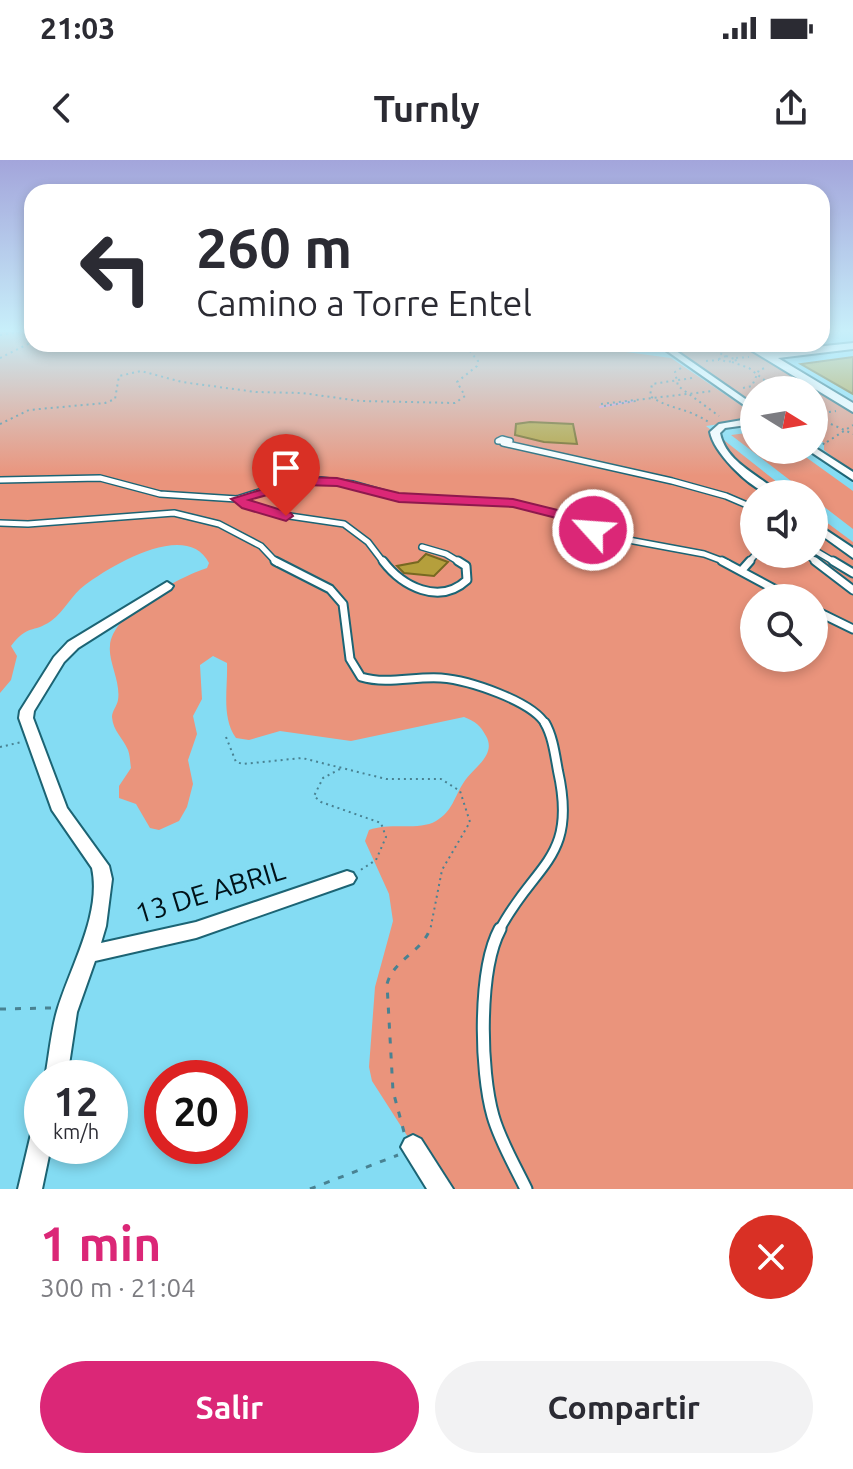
<!DOCTYPE html>
<html lang="es">
<meta charset="utf-8">
<style>
body{margin:0;font-family:Ubuntu,sans-serif;background:#f2f2f3;color:#2b2b33;height:100vh;display:flex;flex-direction:column;font-size:30px;white-space:nowrap}
*{box-sizing:border-box;margin:0}
p{font-size:26px;color:#7c7c81}
.icon{flex:none;width:44px;height:44px;fill:none;stroke:currentColor;stroke-width:2;stroke-linecap:round;stroke-linejoin:round}
.map{position:relative;height:1029px;overflow:hidden}
.side{display:flex;flex-direction:column;background:#fff;flex:1}
.side>*{flex:none}
.top-card{position:absolute;left:24px;top:24px;width:806px;height:168px;border-radius:24px;box-shadow:0 4px 12px #0003;background:#fff;color:#2b2b33;overflow:hidden}
.needle{width:52px;rotate:101deg}
.buttons{position:absolute;left:740px;top:216px;display:grid;gap:16px}
.buttons a{display:grid;place-items:center;width:88px;height:88px;border-radius:50%;background:#fff;box-shadow:0 4px 12px #0003;font-size:40px}
.speed{position:absolute;left:24px;top:900px;display:flex;gap:16px;font-size:40px;font-weight:700;text-align:center}
.speed>*{display:grid;place-content:center;width:104px;height:104px;border-radius:50%;background:#fff;box-shadow:0 4px 12px #0003;line-height:1}
.speed small{font-size:20px;font-weight:400}
.speed .limit{border:12px solid #d22;background:#fff;color:#111}
.pin{position:absolute;display:grid;place-items:center;width:68px;height:68px;color:#fff;margin:-82px -34px;border-radius:50% 50% 50% 0;rotate:-45deg;box-shadow:0 0 8px #0007}
.pin .icon{rotate:45deg}
.me{position:absolute;width:88px;margin:-44px;rotate:296deg;stroke-linejoin:round;filter:drop-shadow(0 0 6px #0008)}
.turn{display:flex;align-items:center;gap:28px;height:168px;padding:0 40px;font-size:36px}
.turn .icon{width:104px;height:104px;stroke-width:2.5}
.turn b{display:block;font-size:56px;line-height:68px}
.round{display:grid;place-items:center;flex:none;width:84px;height:84px;border-radius:42px;background:#f2f2f3}
.summary{display:flex;align-items:center;justify-content:space-between;height:136px;padding:0 40px}
h1{font-size:48px;font-weight:600;line-height:60px;color:#db2777}
.cta{display:flex;gap:16px;margin-top:auto;padding:16px 40px}
.cta a{flex:1;height:92px;border-radius:48px;background:#db2777;color:#fff;font-size:32px;font-weight:600;line-height:92px;text-align:center}
.cta a+a{background:#f2f2f3;color:#2b2b33}
.status{display:flex;justify-content:space-between;align-items:center;height:56px;padding:0 40px;background:#fff;direction:ltr}
.status svg{height:22px;fill:currentColor}
header{display:flex;justify-content:space-between;align-items:center;height:104px;padding:0 40px;background:#fff;font-size:36px;font-weight:600}
.map>svg:first-child{display:block}
.green{fill:#ea947c;fill-rule:evenodd}
.lines{fill:none;stroke-linecap:round;stroke-linejoin:round}
.stream{stroke:#dc8ec8;stroke-width:2}
.building{fill:#b59f3c;stroke:#776821;stroke-width:2}
.service-far3-casing{stroke:#1c6474;stroke-width:8}
.service-far2-casing{stroke:#1c6474;stroke-width:11}
.service-far1-casing{stroke:#1c6474;stroke-width:12}
.service-casing{stroke:#1c6474;stroke-width:15}
.minor-casing{stroke:#1c6474;stroke-width:4}
.secondary-casing{stroke:#1c6474;stroke-width:4}
.path-far1{stroke:#498292;stroke-width:2;stroke-dasharray:2 4;stroke-linecap:butt}
.path{stroke:#498292;stroke-width:3;stroke-dasharray:6 9;stroke-linecap:butt}
.service-far3{stroke:#fff;stroke-width:5}
.service-far2{stroke:#fff;stroke-width:7}
.service-far1{stroke:#fff;stroke-width:8}
.service{stroke:#fff;stroke-width:11}
.minor{fill:#fff;fill-rule:evenodd}
.secondary{fill:#fff;fill-rule:evenodd}
.route{fill:#db2777;stroke:#8e194d;stroke-width:2}
.labels{text-anchor:middle;dominant-baseline:central;stroke-width:8;stroke-linejoin:round;paint-order:stroke}
.near-street-label{font-size:28px;fill:#001219;stroke:#84dcf3}
</style>
<div class="status"><b>21:03</b><svg viewBox="0 0 49 12"><path d="M0 12V9h3v3zM5 12V6h3v6zM10 12V3h3v9zM15 12V0h3v12zM26 1h20v11H26zM47 4h2v5h-2z"/></svg></div>
<header><svg class="icon" aria-label="back" viewBox="0 0 24 24"><path d="M15 5l-7 7 7 7"/></svg>Turnly<svg class="icon" aria-label="share" viewBox="0 0 24 24"><path d="M12 15V3M7 8l5-5 5 5M5 13v7h14v-7"/></svg></header>
<div class="map">
<svg width="853" height="1029" viewBox="0 0 853 1029">
<rect width="100%" height="100%" fill="#84dcf3"/>
<g class="green">
<path d="M 0,172 L 32,172 L 32,184 L 600,184 L 626,192 L 671,198 L 754,254 L 754,259 L 706,266 L 792,334 L 754,334 L 754,394 L 814,394 L 814,353 L 853,382 L 853,1029 L 435,1029 L 415,988 L 372,921 L 369,907 L 375,827 L 393,761 L 389,734 L 365,681 L 369,670 C 391,662 419,671 436,661 C 453,651 454,637 464,622 C 473,608 497,595 486,576 C 480,565 476,562 464,557 L 351,581 L 280,571 L 249,580 L 236,578 C 221,557 228,528 227,503 L 213,496 L 200,505 L 202,539 L 193,556 L 197,574 L 188,600 L 193,624 L 187,647 L 179,661 L 159,670 L 150,668 L 136,644 L 119,638 L 119,626 L 131,608 C 130,602 130,595 128,590 C 123,578 113,571 112,557 C 112,551 117,546 118,540 C 121,522 108,501 110,486 C 112,453 179,417 207,408 L 209,403 C 187,360 112,405 85,425 C 71,435 65,451 51,461 C 32,474 29,463 11,486 L 17,496 L 11,520 L 0,533 ZM 754,438 L 814,438 L 814,498 L 754,498 Z"/>
<polygon points="665,184 742,184 853,251 853,313 824,290 824,283 814,276 814,230 754,230 754,245"/>
<polygon points="754,272 754,290 796,290 853,331 853,369 814,339 814,334 808,334 731,275"/>
</g>
<g class="lines">
<polyline class="stream" points="600,247 633,241"/>
</g>
<g class="building">
<polygon points="853,197 853,234 801,204"/>
<polygon points="530,262 573,264 577,284 544,282 515,275 516,264"/>
<polygon points="426,394 448,402 434,416 404,413 397,406 418,402"/>
</g>
<g class="lines">
<defs>
<g id="service-far3">
<polygon points="502,279 510,281 498,281"/>
<polyline points="503,283 672,321 726,336 754,348"/>
<polyline points="0,320 100,318 160,334 237,339 285,324 321,320 353,324 399,337 513,343 573,358 607,376 704,394 728,403"/>
<polyline points="237,339 276,354 344,364 368,382 384,403"/>
<polyline points="0,363 28,364 174,353 219,364 261,386 277,403"/>
<polyline points="422,387 446,394 461,403"/>
<polyline points="814,390 836,403"/>
<polyline points="806,394 818,403"/>
<polyline points="748,403 756,394"/>
</g>
<g id="service-far2">
<path d="M 275,401 L 330,429 L 343,444 L 350,499 L 361,517 C 388,525 414,516 441,518 C 468,520 533,541 546,565"/>
<path d="M 383,401 C 402,426 439,446 467,420 L 466,406 L 458,401"/>
<polyline points="722,401 791,438"/>
<polyline points="815,401 853,430"/>
<polyline points="833,401 853,413"/>
<polyline points="742,410 750,401"/>
<polyline points="814,450 853,469"/>
</g>
<path id="service-far1" d="M 499,771 C 534,703 578,700 558,611 C 555,595 553,577 545,563"/>
<path id="service" d="M 500,769 C 478,810 480,911 493,956 C 500,981 515,1006 526,1029"/>
<g id="minor">
<polygon points="657,184 666,184 754,245 754,252"/>
<path d="M 754,258 L 754,264 L 725,268 L 720,273 C 726,303 760,315 780,334 C 778,334 770,334 767,333 C 748,326 714,293 710,272 L 719,264 Z"/>
<polygon points="814,287 853,312 853,320 811,292 809,290 814,290"/>
<polygon points="814,362 853,388 853,398 814,370"/>
<path d="M 167,422 L 173,426 L 171,429 L 78,488 L 64,502 L 34,551 L 33,558 L 67,648 L 109,706 L 112,719 L 106,766 L 101,783 L 196,762 L 347,711 L 353,713 L 356,718 L 353,723 L 196,778 L 95,801 L 77,852 L 67,918 L 45,918 C 49,896 51,872 57,851 C 70,807 102,754 92,708 L 52,650 L 19,558 L 20,551 L 54,497 L 68,482 Z"/>
<polygon points="42,963 42,986 51,986 42,1029 18,1029 31,974 34,966"/>
<polygon points="413,975 421,979 453,1029 427,1029 401,987 405,979"/>
</g>
<polygon id="secondary" points="853,183 853,189 778,198 853,243 853,252 741,184 754,184 768,192"/>
</defs>
<use href="#service-far3" class="service-far3-casing"/>
<use href="#service-far2" class="service-far2-casing"/>
<use href="#service-far1" class="service-far1-casing"/>
<use href="#service" class="service-casing"/>
<use href="#minor" class="minor-casing"/>
<use href="#secondary" class="secondary-casing"/>
<g class="path-far1">
<polyline points="0,175 20,172"/>
<polyline points="705,184 723,195"/>
<polyline points="714,184 733,186"/>
<polygon points="726,196 737,200 727,202 719,199"/>
<polyline points="0,198 32,182"/>
<polyline points="736,198 749,197"/>
<polyline points="706,201 719,200"/>
<polyline points="732,202 749,208 777,230"/>
<polyline points="681,208 675,212 678,226 719,256"/>
<path d="M 692,218 L 652,224 L 650,236 C 670,250 687,247 710,263"/>
<polyline points="743,228 752,226 759,210 765,208"/>
<polyline points="601,244 713,231"/>
<polyline points="604,246 636,241"/>
<polyline points="814,250 825,256 814,260"/>
<polyline points="823,253 836,251"/>
<polyline points="820,259 853,274"/>
<polyline points="0,264 29,250 105,243 115,239 119,216 141,211 182,222 256,232 302,233 360,241 455,243 465,236 457,222 477,206 478,201 464,184"/>
<polyline points="814,275 827,287"/>
<polyline points="827,282 853,265"/>
<polyline points="226,577 236,602 243,604 302,598 386,619 441,619 460,631 470,662 442,710 430,771"/>
<polyline points="0,587 22,582"/>
<polyline points="340,609 323,618 314,636 321,642 381,663 386,677 376,700 359,711"/>
</g>
<g class="path">
<polyline points="0,849 51,848"/>
<path d="M 404,972 L 393,931 L 387,824 C 394,799 421,793 430,769"/>
<polyline points="310,1029 398,995"/>
</g>
<use href="#service-far3" class="service-far3"/>
<use href="#service-far2" class="service-far2"/>
<use href="#service-far1" class="service-far1"/>
<use href="#service" class="service"/>
<use href="#minor" class="minor"/>
<use href="#secondary" class="secondary"/>
</g>
<linearGradient id="sky" x2="0" y2="1"><stop stop-color="#a3a5db"/><stop offset="0.54" stop-color="#c8effa"/><stop offset="1" stop-color="#c8effa" stop-opacity="0"/></linearGradient>
<rect width="853" height="316" fill="url(#sky)"/>
<polygon class="route" points="302,317 337,318 399,333 513,339 578,355 600,370 593,375 568,361 513,347 399,342 337,326 303,325 249,340 291,353 293,356 286,361 242,348 231,339"/>
<g class="labels">
<g class="near-street-label">
<text transform="translate(210 731) rotate(-17)">13 DE ABRIL</text>
</g>
</g>
</svg>
<div class="buttons">
<a><svg class="needle" viewBox="-14 -14 28 28"><path d="M0-13l5 13h-10z" fill="#e53935"/><path d="M0 13l5-13h-10z" fill="#7c7c81"/></svg></a>
<a><svg class="icon" aria-label="sound" viewBox="0 0 24 24"><path d="M4 9h4l5-4v14l-5-4H4zM17 9q2 3 0 6"/></svg></a>
<a><svg class="icon" aria-label="search" viewBox="0 0 24 24"><circle cx="10" cy="10" r="6"/><path d="M15 15l6 6"/></svg></a>
</div>
<div class="speed"><div>12<small>km/h</small></div><div class="limit">20</div></div>
<div class="pin" style="left:286px;top:356px;background:#d93025"><svg class="icon" aria-label="arrive" viewBox="0 0 24 24"><path d="M6 21V4h12l-3 4 3 4H6"/></svg></div>
<svg class="me" style="left:593px;top:370px" viewBox="-20 -20 40 40"><circle r="17" fill="#db2777" stroke="#fff" stroke-width="3"/><path d="M0-11L8 9 0 5-8 9z" fill="#fff"/></svg>
<div class="top-card">
<div class="turn"><svg class="icon" aria-label="left" viewBox="0 0 24 24"><path d="M17 20v-9H6M10 6l-5 5 5 5"/></svg><div><b>260 m</b>Camino a Torre Entel</div></div>
</div>
</div>
<section class="side">
<div class="summary"><div><h1>1 min</h1><p>300 m · 21:04</p></div><a class="round" style="background:#d93025;color:#fff"><svg class="icon" aria-label="close" viewBox="0 0 24 24"><path d="M6 6l12 12M18 6L6 18"/></svg></a></div>
<div class="cta"><a>Salir</a><a>Compartir</a></div>
</section>
